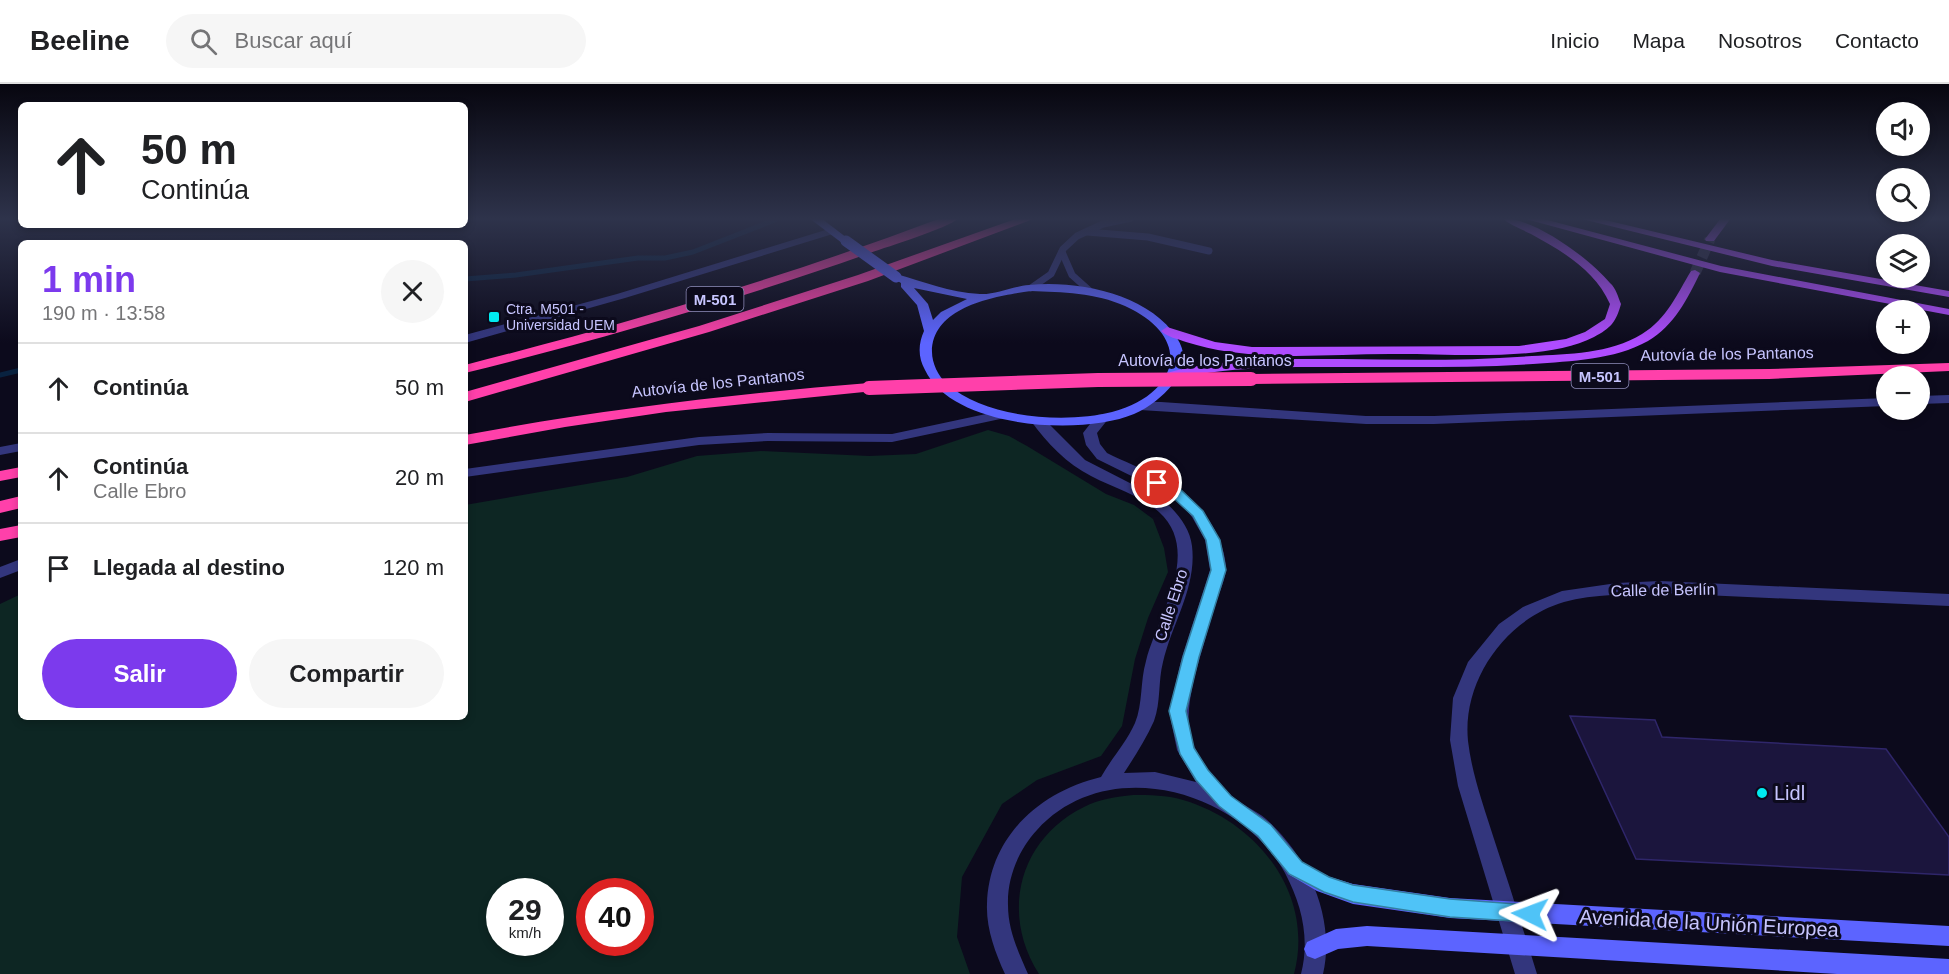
<!DOCTYPE html>
<html lang="es">
<meta charset="utf-8">
<style>
body{margin:0;font-family:Helvetica,sans-serif;background:#f6f6f6;color:#202124;height:100vh;display:flex;flex-direction:column;font-size:22px;white-space:nowrap}
*{box-sizing:border-box;margin:0}
p{font-size:20px;color:#757577}
.icon{flex:none;width:33px;height:33px;fill:none;stroke:currentColor;stroke-width:2;stroke-linecap:round;stroke-linejoin:round}
.map{position:relative;flex:1;overflow:hidden}
.drawer{position:absolute;left:18px;top:156px;width:450px;height:480px;display:flex;flex-direction:column;background:#fff;border-radius:9px;box-shadow:0 3px 9px #0003}
.drawer>*{flex:none}
.guide{position:absolute;left:18px;top:18px;width:450px;height:126px;border-radius:9px;box-shadow:0 3px 9px #0003;background:#fff;color:#202124;overflow:hidden}
.controls{position:absolute;left:1876px;top:18px;display:grid;gap:12px}
.controls a{display:grid;place-items:center;width:54px;height:54px;border-radius:50%;background:#fff;box-shadow:0 3px 9px #0003;font-size:30px}
.speed{position:absolute;left:486px;top:794px;display:flex;gap:12px;font-size:30px;font-weight:700;text-align:center}
.speed>*{display:grid;place-content:center;width:78px;height:78px;border-radius:50%;background:#fff;box-shadow:0 3px 9px #0003;line-height:1}
.speed small{font-size:15px;font-weight:400}
.speed .limit{border:9px solid #d22;background:#fff;color:#111}
.pin{position:absolute;display:grid;place-items:center;width:51px;height:51px;color:#fff;margin:-26px;border:3px solid #fff;border-radius:50%;box-shadow:0 2px 6px #0007}
.me{position:absolute;width:66px;margin:-33px;rotate:273deg;stroke-linejoin:round;filter:drop-shadow(0 0 4px #0008)}
.turn{display:flex;align-items:center;gap:21px;height:126px;padding:0 24px;font-size:27px}
.turn .icon{width:78px;height:78px;stroke-width:2.5}
.turn b{display:block;font-size:42px;line-height:51px}
.round{display:grid;place-items:center;flex:none;width:63px;height:63px;border-radius:32px;background:#f6f6f6}
.summary{display:flex;align-items:center;justify-content:space-between;height:102px;padding:0 24px}
h1{font-size:36px;font-weight:700;line-height:45px;color:#7c3aed}
.button{display:flex;gap:12px;margin-top:auto;padding:12px 24px}
.button a{flex:1;height:69px;border-radius:36px;background:#7c3aed;color:#fff;font-size:24px;font-weight:700;line-height:69px;text-align:center}
.button a+a{background:#f6f6f6;color:#202124}
ul{padding:0;list-style:none}
li{display:flex;align-items:center;gap:18px;height:90px;padding:0 24px;border-top:2px solid #e0e0e0}
li div{flex:1}
li b{display:block;font-size:22px}
li em{font-style:normal}
header{display:flex;align-items:center;gap:36px;box-sizing:border-box;height:84px;padding:0 30px;background:#fff;border-bottom:2px solid #e0e0e0}
header strong{font-size:28px}
nav{display:flex;gap:33px;margin-inline-start:auto;font-size:21px}
.search{width:420px;height:54px;background:#f6f6f6;display:flex;align-items:center;gap:15px;box-sizing:border-box;padding:0 21px;border-radius:33px;color:#757577;font-size:22px}
.map>svg:first-child{display:block}
.green{fill:#0d2623;fill-rule:evenodd}
.lines{fill:none;stroke-linecap:round;stroke-linejoin:round}
.stream{stroke:#092240;stroke-width:5}
.building{fill:#1b153d;stroke:#2f266a;stroke-width:1.5}
.primary-tunnel{stroke:#312f49;stroke-width:11;stroke-dasharray:11 6;stroke-linecap:butt}
.lane{stroke:#33367d;stroke-width:7}
.street{fill:#33367d;fill-rule:evenodd}
.secondary{fill:#5c64ff;fill-rule:evenodd}
.primary{fill:#af4cff;fill-rule:evenodd}
.highway{fill:#ff40aa;fill-rule:evenodd}
.secondary-bridge{stroke:#5c64ff;stroke-width:11}
.highway-bridge{stroke:#ff40aa;stroke-width:14}
.route{fill:#4fc3f7;stroke:#337fa1;stroke-width:1.5}
.poi-dot{fill:#00eaf0;stroke:#0c0a1c;stroke-width:2}
.labels{text-anchor:middle;dominant-baseline:central;stroke-width:6;stroke-linejoin:round;paint-order:stroke}
.far-poi-label{font-size:14px;fill:#c7c5ff;stroke:#0c0a1c;text-anchor:start}
.shield{fill:#0c0a1c;stroke:#8f8dbb;stroke-width:1.5}
.shield-label{font-size:15px;font-weight:bold;fill:#c7c5ff}
.street-label{font-size:16px;fill:#c7c5ff;stroke:#0c0a1c}
.near-poi-label{font-size:20px;fill:#c7c5ff;stroke:#0c0a1c;text-anchor:start}
.near-street-label{font-size:20px;fill:#c7c5ff;stroke:#0c0a1c}
</style>
<header>
<strong>Beeline</strong>
<div class="search"><svg class="icon" aria-label="search" viewBox="0 0 24 24"><circle cx="10" cy="10" r="6"/><path d="M15 15l6 6"/></svg>Buscar aquí</div>
<nav><a>Inicio</a><a>Mapa</a><a>Nosotros</a><a>Contacto</a></nav>
</header>
<div class="map">
<svg width="1949" height="890" viewBox="0 0 1949 890">
<rect width="100%" height="100%" fill="#0c0a1c"/>
<g class="green">
<path d="M 988,346 L 1009,352 L 1027,362 L 1106,410 L 1134,421 L 1153,435 L 1164,464 L 1168,488 L 1148,534 L 1135,575 L 1122,642 L 1101,672 L 1037,696 L 1002,720 L 962,793 L 957,853 L 970,890 L 0,890 L 0,520 L 21,510 L 21,633 L 465,633 L 465,421 L 627,393 L 697,372 L 761,367 L 869,372 L 916,370 ZM 500,807 L 550,807 L 550,858 L 500,858 ZM 590,807 L 640,807 L 640,858 L 590,858 Z"/>
<path d="M 1133,711 C 1150,711 1166,711 1183,716 C 1258,738 1315,811 1294,890 L 1039,890 C 1000,829 1019,755 1084,723 C 1099,715 1116,713 1133,711 Z"/>
</g>
<g class="lines">
<g class="stream">
<polyline points="465,195 516,191 638,174 665,174 693,168 780,134"/>
<polyline points="0,291 21,286"/>
</g>
</g>
<polygon class="building" points="1570,632 1655,636 1662,653 1886,665 1949,753 1949,791 1636,775"/>
<g class="lines">
<polyline class="primary-tunnel" points="1695,189 1710,155"/>
<g class="lane">
<polyline points="1087,148 1148,153 1209,167"/>
<polyline points="1062,168 1072,191 1091,208"/>
<polyline points="1031,204 1051,190 1063,165 1077,152 1103,140 1131,134"/>
</g>
<g class="street">
<polygon points="832,144 837,147 836,149 625,214 465,259 465,251 617,210"/>
<polygon points="1949,311 1949,319 1920,320 1920,312"/>
<polygon points="1887,314 1887,322 1434,340 1366,340 1140,326 1133,322 1140,318 1161,318 1366,332 1434,332"/>
<polygon points="1000,327 1005,328 1007,331 1005,334 892,358 768,357 699,361 465,393 465,385 699,353 768,349 892,350"/>
<path d="M 1102,330 L 1109,334 L 1097,349 L 1100,360 L 1107,369 C 1148,389 1189,401 1213,443 C 1220,455 1226,471 1226,486 C 1225,495 1220,507 1217,516 C 1209,542 1201,568 1194,595 C 1189,619 1184,643 1196,666 C 1204,682 1219,700 1232,712 C 1241,721 1256,726 1266,735 C 1308,772 1336,834 1323,890 L 1301,890 C 1310,855 1302,821 1285,789 C 1239,706 1107,669 1037,746 C 1019,765 1007,794 1008,821 C 1008,846 1018,867 1028,890 L 1005,890 C 995,868 986,844 987,820 C 989,753 1039,708 1101,693 C 1111,675 1126,659 1135,639 C 1143,620 1140,597 1146,577 C 1157,533 1203,468 1159,428 C 1140,411 1114,404 1091,392 C 1067,380 1047,359 1031,337 L 1033,334 L 1043,334 L 1085,376 L 1163,416 C 1177,428 1190,444 1192,462 C 1197,503 1172,539 1163,578 C 1158,597 1161,618 1154,637 C 1146,655 1135,672 1124,689 L 1155,688 L 1196,698 L 1177,666 L 1169,627 L 1182,573 L 1210,486 L 1205,456 L 1192,433 L 1183,422 L 1170,411 L 1097,375 L 1086,361 L 1083,349 L 1097,331 Z"/>
<polygon points="21,359 21,367 0,371 0,363"/>
<polygon points="21,475 21,486 0,494 0,483"/>
<path d="M 1660,497 L 1949,510 L 1949,522 L 1660,509 C 1629,510 1594,510 1564,518 C 1506,535 1462,596 1468,657 C 1472,691 1484,723 1494,755 C 1509,800 1523,845 1537,890 L 1515,890 L 1458,702 L 1450,656 L 1453,614 L 1468,578 L 1499,540 L 1523,523 L 1562,507 L 1617,499 Z"/>
</g>
<g class="secondary">
<polygon points="809,134 821,134 851,157 842,159"/>
<path d="M 896,190 C 925,198 948,208 980,210 C 995,211 1013,202 1029,201 C 1078,196 1149,210 1177,254 C 1187,269 1185,286 1173,300 C 1162,313 1150,323 1134,330 C 1082,352 953,345 925,286 C 918,274 918,260 924,247 L 917,221 L 901,203 L 901,199 L 891,193 ZM 914,204 L 967,215 L 941,228 L 933,236 L 928,220 ZM 1031,207 C 1062,208 1096,209 1125,222 C 1194,253 1180,310 1112,328 C 1064,340 985,334 947,300 C 938,292 932,279 932,268 C 932,222 996,212 1031,207 Z"/>
<polygon points="1295,775 1330,793 1353,800 1450,814 1949,842 1949,862 1450,834 1353,820 1317,807 1288,790 1285,784 1288,778"/>
<polygon points="1367,842 1949,875 1949,890 1837,890 1367,862 1338,865 1315,875 1307,872 1304,865 1307,858 1336,845"/>
</g>
<g class="primary">
<path d="M 1502,134 C 1535,134 1589,174 1610,199 C 1616,204 1618,213 1621,220 C 1616,238 1611,244 1594,253 C 1545,279 1446,269 1390,270 C 1322,270 1252,279 1186,258 C 1178,255 1167,253 1161,247 L 1167,243 L 1215,258 L 1252,263 L 1519,262 L 1566,255 L 1585,248 L 1605,235 L 1610,220 C 1595,186 1562,167 1531,150 C 1521,145 1510,141 1502,134 Z"/>
<polygon points="1522,134 1540,134 1721,182 1949,225 1949,231 1720,188"/>
<polygon points="1578,134 1597,134 1772,176 1949,207 1949,213 1772,182"/>
<polygon points="1721,134 1731,134 1714,157 1706,157 1705,155"/>
<path d="M 1695,186 L 1700,189 C 1688,214 1674,242 1648,257 C 1614,276 1571,277 1533,280 C 1471,284 1409,283 1346,283 C 1288,283 1231,282 1174,295 L 1168,291 L 1170,288 C 1226,274 1284,275 1341,275 C 1405,276 1468,277 1532,272 C 1568,270 1610,270 1642,250 C 1667,235 1677,210 1691,187 Z"/>
</g>
<g class="highway">
<path d="M 941,134 L 959,134 C 946,145 889,162 870,169 C 737,216 602,255 465,289 L 465,281 C 626,240 785,193 941,134 Z"/>
<polygon points="1018,134 1036,134 868,197 709,248 465,318 465,308 699,242 858,191"/>
<polygon points="1949,279 1949,287 1769,295 1251,300 1243,295 1251,290 1769,285"/>
<path d="M 869,299 L 877,304 L 874,307 L 666,328 L 565,343 L 465,361 L 465,351 C 599,326 733,310 869,299 Z"/>
<polygon points="21,383 21,393 0,397 0,387"/>
<polygon points="21,412 21,424 0,429 0,417"/>
<polygon points="21,441 21,453 0,457 0,445"/>
</g>
<polyline class="secondary-bridge" points="846,157 896,193"/>
<polyline class="highway-bridge" points="869,304 1098,296 1251,295"/>
</g>
<linearGradient id="sky" x2="0" y2="1"><stop stop-color="#07060f"/><stop offset="0.52" stop-color="#2e334b"/><stop offset="1" stop-color="#2e334b" stop-opacity="0"/></linearGradient>
<rect width="1949" height="259" fill="url(#sky)"/>
<polygon class="route" points="1157,395 1180,405 1203,427 1220,456 1226,486 1199,573 1186,627 1194,664 1208,686 1231,712 1271,741 1302,778 1329,793 1353,801 1450,815 1530,821 1537,823 1540,830 1537,836 1530,838 1450,833 1353,818 1324,808 1289,790 1258,752 1219,722 1196,696 1180,670 1169,627 1183,573 1211,486 1206,456 1193,432 1170,411 1151,399"/>
<g class="poi-dot">
<rect x="488" y="227" width="12" height="12" rx="3"/>
<circle cx="1762" cy="709" r="6"/>
</g>
<g class="labels">
<g class="far-poi-label">
<text x="506" y="225">Ctra. M501 -<tspan x="506" dy="16">Universidad UEM</tspan></text>
</g>
<g class="shield">
<rect x="686.5" y="203" width="57" height="24" rx="4.5"/>
<rect x="1571.5" y="280" width="57" height="24" rx="4.5"/>
</g>
<g class="shield-label">
<text x="715" y="215">M-501</text>
<text x="1600" y="292">M-501</text>
</g>
<g class="street-label">
<text transform="translate(1727 270) rotate(-1)">Autovía de los Pantanos</text>
<text x="1205" y="276">Autovía de los Pantanos</text>
<text transform="translate(718 299) rotate(-6)">Autovía de los Pantanos</text>
<text transform="translate(1663 506) rotate(-1)">Calle de Berlín</text>
<text transform="translate(1171 521) rotate(-72)">Calle Ebro</text>
</g>
<g class="near-poi-label">
<text x="1774" y="709">Lidl</text>
</g>
<g class="near-street-label">
<text transform="translate(1709 839) rotate(3)">Avenida de la Unión Europea</text>
</g>
</g>
</svg>
<div class="controls">
<a><svg class="icon" aria-label="sound" viewBox="0 0 24 24"><path d="M4 9h4l5-4v14l-5-4H4zM17 9q2 3 0 6"/></svg></a>
<a><svg class="icon" aria-label="search" viewBox="0 0 24 24"><circle cx="10" cy="10" r="6"/><path d="M15 15l6 6"/></svg></a>
<a><svg class="icon" aria-label="layers" viewBox="0 0 24 24"><path d="M12 4l9 5-9 5-9-5zM3 14l9 5 9-5"/></svg></a>
<a>+</a>
<a>−</a>
</div>
<div class="speed"><div>29<small>km/h</small></div><div class="limit">40</div></div>
<div class="pin" style="left:1157px;top:399px;background:#d93025"><svg class="icon" aria-label="arrive" viewBox="0 0 24 24"><path d="M6 21V4h12l-3 4 3 4H6"/></svg></div>
<svg class="me" style="left:1530px;top:830px" viewBox="-20 -20 40 40"><path d="M0-17L14 15 0 8-14 15z" fill="#4fc3f7" stroke="#fff" stroke-width="4"/></svg>
<div class="guide">
<div class="turn"><svg class="icon" aria-label="ahead" viewBox="0 0 24 24"><path d="M12 20V5M6 11l6-6 6 6"/></svg><div><b>50 m</b>Continúa</div></div>
</div>
<section class="drawer">
<div class="summary"><div><h1>1 min</h1><p>190 m · 13:58</p></div><a class="round"><svg class="icon" aria-label="close" viewBox="0 0 24 24"><path d="M6 6l12 12M18 6L6 18"/></svg></a></div>
<ul>
<li><svg class="icon" aria-label="ahead" viewBox="0 0 24 24"><path d="M12 20V5M6 11l6-6 6 6"/></svg><div><b>Continúa</b></div><em>50 m</em></li>
<li><svg class="icon" aria-label="ahead" viewBox="0 0 24 24"><path d="M12 20V5M6 11l6-6 6 6"/></svg><div><b>Continúa</b><p>Calle Ebro</p></div><em>20 m</em></li>
<li><svg class="icon" aria-label="arrive" viewBox="0 0 24 24"><path d="M6 21V4h12l-3 4 3 4H6"/></svg><div><b>Llegada al destino</b></div><em>120 m</em></li>
</ul>
<div class="button"><a>Salir</a><a>Compartir</a></div>
</section>
</div>
